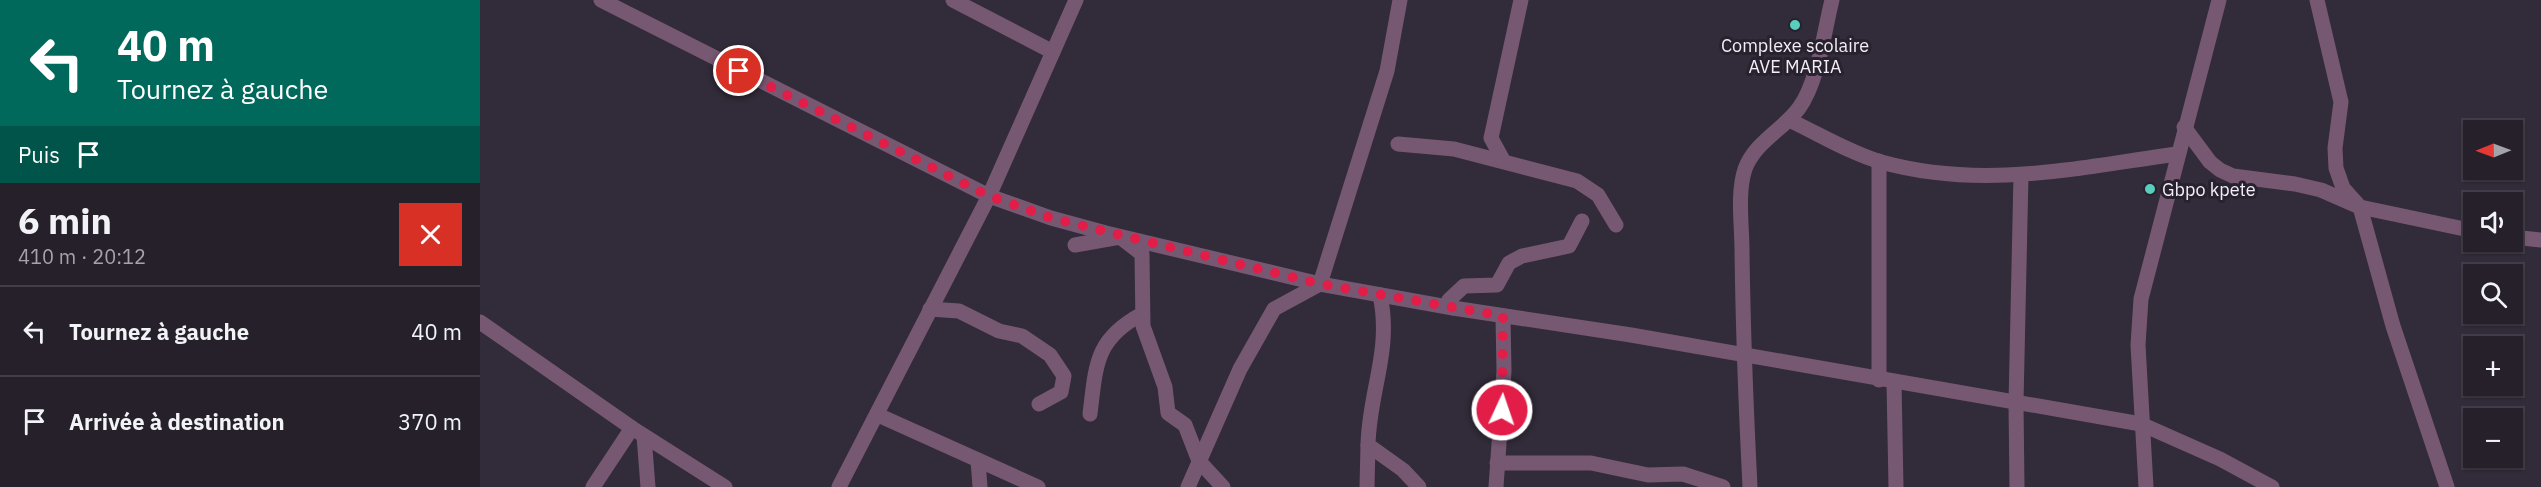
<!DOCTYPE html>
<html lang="fr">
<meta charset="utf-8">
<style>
body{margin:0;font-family:"IBM Plex Sans",sans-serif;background:#322d37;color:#f1f3f6;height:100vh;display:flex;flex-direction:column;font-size:22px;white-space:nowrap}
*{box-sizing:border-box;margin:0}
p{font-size:20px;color:#a4a3a9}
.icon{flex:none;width:33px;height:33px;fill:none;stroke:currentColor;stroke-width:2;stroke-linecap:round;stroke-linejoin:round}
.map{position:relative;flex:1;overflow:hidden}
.details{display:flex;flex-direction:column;background:#26202b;width:480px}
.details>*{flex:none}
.hud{background:#00695c;color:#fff;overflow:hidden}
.needle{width:39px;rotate:269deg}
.tools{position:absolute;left:1983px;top:120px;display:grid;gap:12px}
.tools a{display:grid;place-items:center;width:60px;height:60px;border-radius:0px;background:#26202b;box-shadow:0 2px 4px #0004,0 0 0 2px #423e47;font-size:30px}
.pin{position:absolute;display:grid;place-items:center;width:51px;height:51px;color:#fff;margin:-26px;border:3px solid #fff;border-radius:50%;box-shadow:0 2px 6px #0007}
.me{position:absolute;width:66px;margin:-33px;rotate:3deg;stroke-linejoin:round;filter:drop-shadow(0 0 4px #0008)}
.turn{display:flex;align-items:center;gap:21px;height:126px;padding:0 18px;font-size:27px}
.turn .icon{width:78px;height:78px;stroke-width:2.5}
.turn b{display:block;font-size:42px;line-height:51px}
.then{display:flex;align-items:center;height:57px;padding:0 18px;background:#0003;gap:12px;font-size:22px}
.round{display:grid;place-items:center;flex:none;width:63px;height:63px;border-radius:0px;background:#322d37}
.overview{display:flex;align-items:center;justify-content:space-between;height:102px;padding:0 18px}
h1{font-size:36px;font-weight:700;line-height:45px}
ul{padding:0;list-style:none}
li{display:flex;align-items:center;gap:18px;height:90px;padding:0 18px;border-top:2px solid #423e47}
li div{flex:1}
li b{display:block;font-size:22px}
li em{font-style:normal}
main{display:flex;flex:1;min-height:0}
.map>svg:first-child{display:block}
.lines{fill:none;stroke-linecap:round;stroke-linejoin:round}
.minor{stroke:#775872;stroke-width:15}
.route{stroke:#e11d48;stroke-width:10;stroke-dasharray:0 18}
.poi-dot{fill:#59cebe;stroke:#28212e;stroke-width:2}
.labels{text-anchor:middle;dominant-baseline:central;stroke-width:6;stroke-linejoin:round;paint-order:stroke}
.poi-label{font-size:18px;fill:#f2edf7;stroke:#28212e}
</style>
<main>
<section class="details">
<div class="hud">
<div class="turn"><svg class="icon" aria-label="left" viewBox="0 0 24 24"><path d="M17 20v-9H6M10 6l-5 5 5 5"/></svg><div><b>40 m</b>Tournez à gauche</div></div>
<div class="then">Puis<svg class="icon" aria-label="arrive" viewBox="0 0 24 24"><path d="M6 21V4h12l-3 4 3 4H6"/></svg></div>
</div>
<div class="overview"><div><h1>6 min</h1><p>410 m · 20:12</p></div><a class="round" style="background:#d93025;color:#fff"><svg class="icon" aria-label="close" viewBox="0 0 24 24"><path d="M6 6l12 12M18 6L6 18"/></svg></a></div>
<ul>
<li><svg class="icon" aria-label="left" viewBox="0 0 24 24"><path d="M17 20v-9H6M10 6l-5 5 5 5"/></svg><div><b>Tournez à gauche</b></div><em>40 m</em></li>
<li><svg class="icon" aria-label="arrive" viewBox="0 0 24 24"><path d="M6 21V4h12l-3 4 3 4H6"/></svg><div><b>Arrivée à destination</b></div><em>370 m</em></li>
</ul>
</section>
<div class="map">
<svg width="2061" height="487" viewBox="0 0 2061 487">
<rect width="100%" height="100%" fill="#322b39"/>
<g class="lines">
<g class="minor">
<polyline points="121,0 509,196 571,218 626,233 840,284 973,308 1151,335 1661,424 1740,459 1792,487"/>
<polyline points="473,0 573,52"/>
<polyline points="1837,0 1861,102 1855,148 1856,168 1863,188 1880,207 1913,326 1967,487"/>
<path d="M 1309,120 C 1339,134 1370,153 1401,162 C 1503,190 1595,168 1697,154"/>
<polyline points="1704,127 1730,162 1740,170 1753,176 1815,184 1841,190 1880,207 1994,231"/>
<polyline points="918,144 974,149 1097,181 1118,195 1136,225"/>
<polyline points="1023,160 1011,138 1041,0"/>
<polyline points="1399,161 1399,380"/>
<polyline points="2032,237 2061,240"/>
<polyline points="595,245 640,237 662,254 663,326 685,387 688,413 705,425 719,461 743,487"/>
<path d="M 900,295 C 912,351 889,391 888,445 L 923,470 L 939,487"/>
<polyline points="973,308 969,300 984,286 1017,285 1029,263 1042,256 1089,246 1102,221"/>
<polyline points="450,309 479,311 519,331 542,336 570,355 584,376 581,392 559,404"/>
<polyline points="0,322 152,428 245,487"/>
<polyline points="1414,382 1416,487"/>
<path d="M 610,414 C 616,365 615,339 662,314"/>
<polyline points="398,415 558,487"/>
<polyline points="164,436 168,487"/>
<polyline points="498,460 500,487"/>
<polyline points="1017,463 1111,463 1168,475 1203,474 1243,487"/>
<polyline points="113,487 152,428"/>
<polyline points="359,487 509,196 596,0"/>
<polyline points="708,487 760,369 794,309 840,284 907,71 920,0"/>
<polyline points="887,487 888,445"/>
<polyline points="1016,487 1024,371 1023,316"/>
<path d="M 1270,487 C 1266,408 1263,330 1262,251 C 1262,225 1257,193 1265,169 C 1275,142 1303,130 1319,108 C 1338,82 1344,32 1352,0"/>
<polyline points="1537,487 1536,403 1541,175"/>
<polyline points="1666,487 1658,345 1661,299 1739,0"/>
</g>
</g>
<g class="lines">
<polyline class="route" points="259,71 509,196 571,218 840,284 1023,316 1022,410"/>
</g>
<g class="poi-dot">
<circle cx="1315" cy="25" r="6"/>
<circle cx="1670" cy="189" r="6"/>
</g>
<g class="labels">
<g class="poi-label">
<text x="1315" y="45">Complexe scolaire<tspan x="1315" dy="21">AVE MARIA</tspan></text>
<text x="1682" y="189" text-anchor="start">Gbpo kpete</text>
</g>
</g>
</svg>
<div class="tools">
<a><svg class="needle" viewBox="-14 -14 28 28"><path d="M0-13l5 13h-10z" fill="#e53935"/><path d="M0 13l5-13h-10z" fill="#a4a3a9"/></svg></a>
<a><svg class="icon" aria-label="sound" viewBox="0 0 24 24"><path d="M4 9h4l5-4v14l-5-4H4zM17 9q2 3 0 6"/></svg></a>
<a><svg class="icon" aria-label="search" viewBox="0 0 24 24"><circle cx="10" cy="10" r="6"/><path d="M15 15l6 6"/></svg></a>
<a>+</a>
<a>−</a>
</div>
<div class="pin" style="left:259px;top:71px;background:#d93025"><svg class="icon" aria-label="arrive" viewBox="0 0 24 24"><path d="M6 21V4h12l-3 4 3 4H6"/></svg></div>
<svg class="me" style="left:1022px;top:410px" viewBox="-20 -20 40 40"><circle r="17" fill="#e11d48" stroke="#fff" stroke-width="3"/><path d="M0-11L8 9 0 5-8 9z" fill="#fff"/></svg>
</div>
</main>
